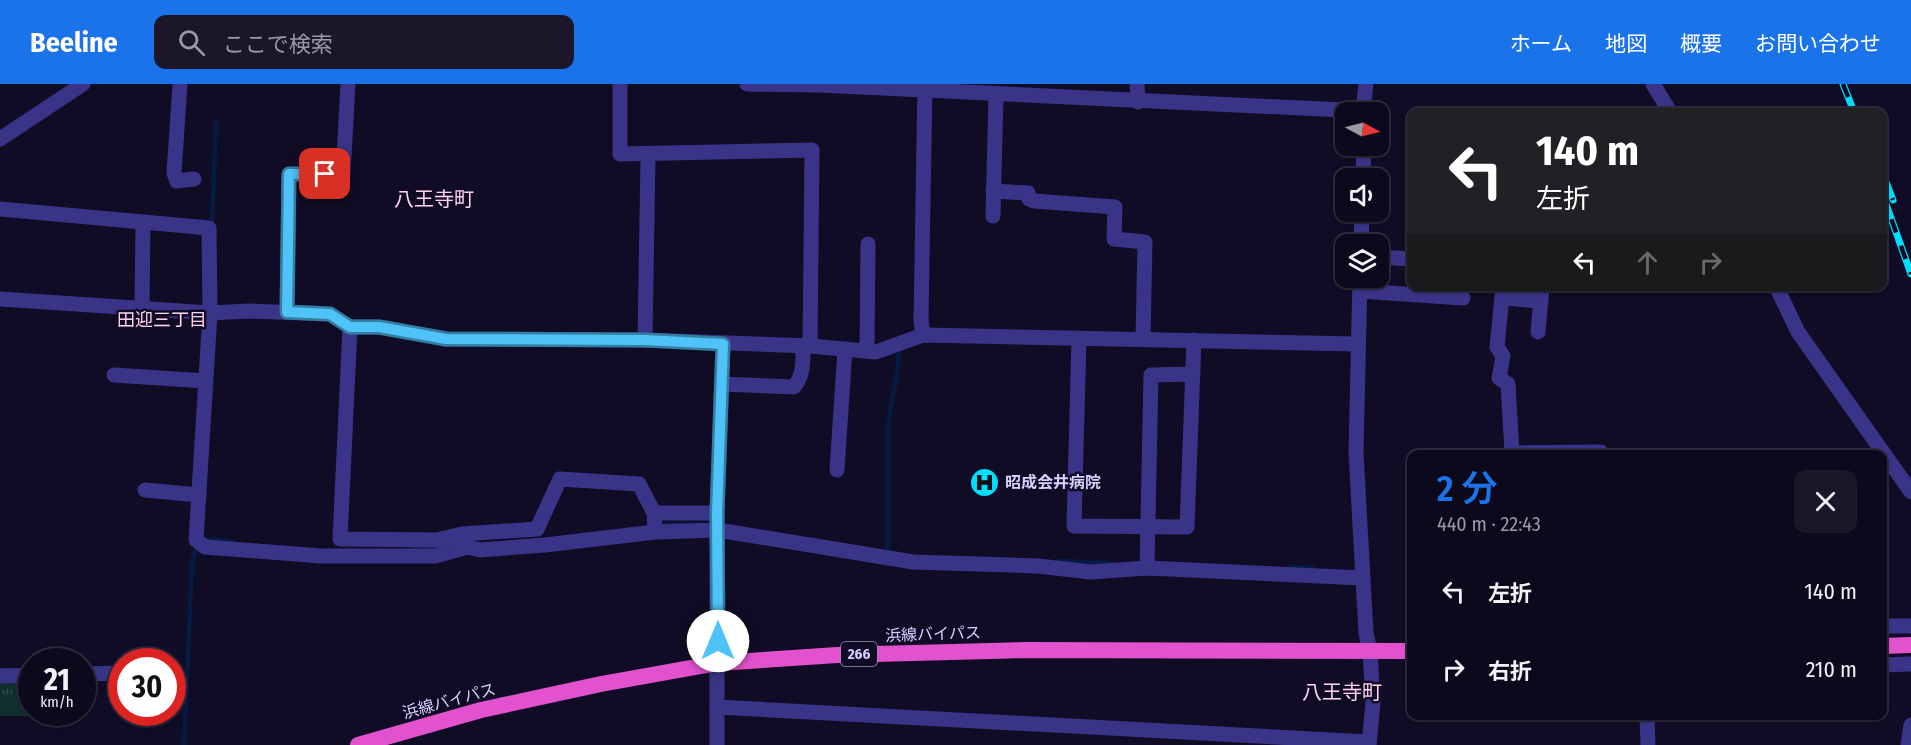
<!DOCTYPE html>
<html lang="ja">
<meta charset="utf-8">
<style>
body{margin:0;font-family:"Fira Sans Condensed","Noto Sans JP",sans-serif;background:#1b1729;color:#f1f3f6;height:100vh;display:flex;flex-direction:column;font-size:22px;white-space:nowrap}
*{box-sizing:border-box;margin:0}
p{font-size:20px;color:#9a9aa3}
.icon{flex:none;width:33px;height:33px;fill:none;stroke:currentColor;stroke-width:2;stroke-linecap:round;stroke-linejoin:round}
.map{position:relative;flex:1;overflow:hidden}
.drawer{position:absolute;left:1407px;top:366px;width:480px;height:270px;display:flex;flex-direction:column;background:#0d091c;border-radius:12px;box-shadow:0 2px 4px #0004,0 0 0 2px #2d2a3b}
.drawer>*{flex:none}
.top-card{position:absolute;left:1407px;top:24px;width:480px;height:183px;border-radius:12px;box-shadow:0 2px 4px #0004,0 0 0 2px #2d2a3b;background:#202124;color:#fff;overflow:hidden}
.needle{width:39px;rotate:97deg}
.buttons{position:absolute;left:1335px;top:18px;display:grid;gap:12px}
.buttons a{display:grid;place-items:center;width:54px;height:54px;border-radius:12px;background:#0d091c;box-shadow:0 2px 4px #0004,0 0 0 2px #2d2a3b;font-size:30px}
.speed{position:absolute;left:18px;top:564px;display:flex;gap:12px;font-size:30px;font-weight:700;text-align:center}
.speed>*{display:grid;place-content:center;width:78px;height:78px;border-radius:50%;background:#0d091c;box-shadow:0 2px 4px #0004,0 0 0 2px #2d2a3b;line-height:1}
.speed small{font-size:15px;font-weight:400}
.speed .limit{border:9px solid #d22;background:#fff;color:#111}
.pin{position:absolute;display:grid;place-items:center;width:51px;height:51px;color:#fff;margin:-26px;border-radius:12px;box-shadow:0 3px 9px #0006}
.me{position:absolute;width:66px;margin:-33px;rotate:0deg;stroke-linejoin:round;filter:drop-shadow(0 0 4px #0008)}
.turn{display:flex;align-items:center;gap:21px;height:126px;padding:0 30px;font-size:27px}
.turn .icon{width:78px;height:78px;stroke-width:2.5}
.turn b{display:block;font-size:42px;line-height:51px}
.lanes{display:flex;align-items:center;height:57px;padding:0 30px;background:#0003;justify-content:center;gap:30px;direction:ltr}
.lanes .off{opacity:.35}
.round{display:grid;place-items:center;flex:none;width:63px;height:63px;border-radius:12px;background:#1b1729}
.overview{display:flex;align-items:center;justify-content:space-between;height:102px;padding:0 30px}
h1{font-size:36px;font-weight:600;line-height:45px;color:#1a73e8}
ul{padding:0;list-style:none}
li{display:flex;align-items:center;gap:18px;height:78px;padding:0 30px}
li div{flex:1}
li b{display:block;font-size:22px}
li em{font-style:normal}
header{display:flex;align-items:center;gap:36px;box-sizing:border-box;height:84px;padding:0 30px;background:#1a73e8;color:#fff}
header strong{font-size:28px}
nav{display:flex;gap:33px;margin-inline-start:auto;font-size:21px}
.search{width:420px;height:54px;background:#1b1729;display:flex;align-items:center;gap:15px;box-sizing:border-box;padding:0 21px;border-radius:12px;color:#9a9aa3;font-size:22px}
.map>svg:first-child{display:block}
.park{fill:url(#park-tufts)}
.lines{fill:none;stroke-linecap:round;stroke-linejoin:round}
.stream{stroke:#061b44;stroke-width:4.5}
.minor{stroke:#393487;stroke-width:15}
.tertiary{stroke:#393487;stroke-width:15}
.trunk{stroke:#e251ce;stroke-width:16}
.rail-casing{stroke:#00dcfb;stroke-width:7}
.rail{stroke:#110c25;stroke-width:4.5;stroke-dasharray:14;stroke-linecap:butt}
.route-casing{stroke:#337fa1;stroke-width:15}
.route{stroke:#4fc3f7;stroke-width:10}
.labels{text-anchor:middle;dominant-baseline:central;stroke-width:5;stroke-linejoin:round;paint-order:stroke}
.shield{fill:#110c25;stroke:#9c95be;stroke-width:1.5}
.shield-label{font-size:15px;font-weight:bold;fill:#d7d0ff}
.poi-label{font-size:16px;font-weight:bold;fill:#d7d0ff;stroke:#110c25;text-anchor:start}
.street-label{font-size:16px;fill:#d7d0ff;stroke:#110c25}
.neighbourhood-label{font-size:18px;fill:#ffd2ee;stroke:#110c25}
.quarter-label{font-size:20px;fill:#ffd2ee;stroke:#110c25}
</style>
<header>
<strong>Beeline</strong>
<div class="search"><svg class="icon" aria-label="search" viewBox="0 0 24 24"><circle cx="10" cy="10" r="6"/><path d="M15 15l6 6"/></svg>ここで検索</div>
<nav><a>ホーム</a><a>地図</a><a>概要</a><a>お問い合わせ</a></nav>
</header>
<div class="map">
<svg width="1911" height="661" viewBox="0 0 1911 661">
<defs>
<pattern id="park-tufts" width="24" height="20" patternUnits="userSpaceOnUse" patternTransform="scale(1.5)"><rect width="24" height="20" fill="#0f2f2f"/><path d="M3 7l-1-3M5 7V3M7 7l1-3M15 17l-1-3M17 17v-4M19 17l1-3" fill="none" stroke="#314c4e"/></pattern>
</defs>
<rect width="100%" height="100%" fill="#110c25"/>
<polygon class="park" points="0,598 31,599 32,628 81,629 81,632 0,632"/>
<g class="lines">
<g class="stream">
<polyline points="212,140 216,39"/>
<polyline points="657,441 700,440"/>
<polyline points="204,457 212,455 234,458"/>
<polyline points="413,465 434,463"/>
<polyline points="888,467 888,340 898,283 899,267"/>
<polyline points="1059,477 1113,479"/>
<polyline points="1290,483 1314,484"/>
<polyline points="184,661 192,478 197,460"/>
</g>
<g class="minor">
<polyline points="180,0 174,89 177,97 194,95"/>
<polyline points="620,0 620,70 812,66 810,262"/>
<polyline points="747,0 819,1 1363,27"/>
<polyline points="1137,0 1138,18"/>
<polyline points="1653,0 1670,28"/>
<polyline points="1363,28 1366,0"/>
<polyline points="0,55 83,0"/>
<polyline points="1363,94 1364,62"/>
<polyline points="993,107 1028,109 1029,115 1034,117 1115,123 1114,155 1145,158 1143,255"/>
<polyline points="0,125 209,144 210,229 196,456 205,463 321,472 435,472 468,463 480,466 545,461 655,448"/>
<polyline points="993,132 996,10"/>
<polyline points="1361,160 1362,128"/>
<polyline points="1378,173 1412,175"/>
<polyline points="1360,194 1356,369 1366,549 1370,567"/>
<polyline points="1503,202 1497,263 1503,272 1499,294 1508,300 1512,369 1601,368"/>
<polyline points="1776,202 1798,248 1911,408"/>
<polyline points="1360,207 1463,214"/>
<polyline points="1502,214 1541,217"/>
<polyline points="0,215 210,229 248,227 330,230 350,243"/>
<polyline points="142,224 143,138"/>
<polyline points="287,228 289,90 343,90 348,0"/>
<polyline points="1538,248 1542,203"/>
<polyline points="923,251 921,236 925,0"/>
<polyline points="1079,254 1074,442 1187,443 1194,256"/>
<polyline points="645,256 648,71"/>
<polyline points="1357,260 923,251 876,268 810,262 645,256 446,255 379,243 350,243 340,455 437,456 462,450 537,445 560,395 639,400 654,429 655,448 718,446 913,478 1038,482 1091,488 1147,484 1363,494"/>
<polyline points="867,267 868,160"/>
<polyline points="114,291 206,297"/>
<path d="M 721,300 L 794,303 C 804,291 803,277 803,262"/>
<polyline points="837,386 845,265"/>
<polyline points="145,406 199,411"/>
<polyline points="654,429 717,429"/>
<polyline points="1147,484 1151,291 1193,290"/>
<polyline points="1882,542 1911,542"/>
<polyline points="1882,581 1911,580"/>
<polyline points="172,588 174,588"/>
<polyline points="82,590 122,589"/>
<polyline points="0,592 32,591"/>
<polyline points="717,623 1369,658"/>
<polyline points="1647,632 1648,661"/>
<polyline points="717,661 717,429 723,260"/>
<polyline points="1908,661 1911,641"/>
</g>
<polyline class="tertiary" points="1369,661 1373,618 1370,567"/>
<g class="trunk">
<polyline points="1882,562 1911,561"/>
<polyline points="358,661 481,626 601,600 718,579 837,571 1026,566 1412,567"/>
</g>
<defs>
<g id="rail">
<polyline points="1843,0 1854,28"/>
<polyline points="1882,88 1893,116"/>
<polyline points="1882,109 1911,190"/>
</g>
</defs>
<use href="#rail" class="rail-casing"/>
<use href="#rail" class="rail"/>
</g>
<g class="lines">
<defs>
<polyline id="route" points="325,90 289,90 287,228 330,230 350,243 379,243 446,255 645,256 723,260 717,429 718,557"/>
</defs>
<use href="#route" class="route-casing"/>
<use href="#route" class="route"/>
</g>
<defs>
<symbol id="hospital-disc" viewBox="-11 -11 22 22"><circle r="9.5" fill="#00dcfb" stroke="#110c25"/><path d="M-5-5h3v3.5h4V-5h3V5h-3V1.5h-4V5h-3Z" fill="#111"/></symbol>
</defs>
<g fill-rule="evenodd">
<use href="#hospital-disc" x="968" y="382" width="33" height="33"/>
</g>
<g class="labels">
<rect class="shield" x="841" y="558" width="36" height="24" rx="4.5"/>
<g class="shield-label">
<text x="859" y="570">266</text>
</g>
<g class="poi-label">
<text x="1005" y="398">昭成会井病院</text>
</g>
<g class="street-label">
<text transform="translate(933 550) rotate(-2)">浜線バイパス</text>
<text transform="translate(449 617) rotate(-15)">浜線バイパス</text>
</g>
<g class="neighbourhood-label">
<text x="162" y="236">田迎三丁目</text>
</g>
<g class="quarter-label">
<text x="434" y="115">八王寺町</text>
<text x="1342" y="608">八王寺町</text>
</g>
</g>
</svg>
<div class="buttons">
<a><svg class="needle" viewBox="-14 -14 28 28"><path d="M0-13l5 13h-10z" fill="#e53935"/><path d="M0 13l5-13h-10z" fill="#9a9aa3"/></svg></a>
<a><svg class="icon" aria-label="sound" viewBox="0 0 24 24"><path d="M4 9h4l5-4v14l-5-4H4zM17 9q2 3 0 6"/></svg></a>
<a><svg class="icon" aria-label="layers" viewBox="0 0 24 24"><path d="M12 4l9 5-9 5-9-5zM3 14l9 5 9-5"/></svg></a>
</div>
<div class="speed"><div>21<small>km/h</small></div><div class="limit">30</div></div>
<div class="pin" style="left:325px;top:90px;background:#d93025"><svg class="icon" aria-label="arrive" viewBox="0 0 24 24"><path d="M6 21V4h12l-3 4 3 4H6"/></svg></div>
<svg class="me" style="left:718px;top:557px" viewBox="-20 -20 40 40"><circle r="19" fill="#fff"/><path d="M0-13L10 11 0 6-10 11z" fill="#4fc3f7"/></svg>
<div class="top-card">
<div class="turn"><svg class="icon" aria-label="left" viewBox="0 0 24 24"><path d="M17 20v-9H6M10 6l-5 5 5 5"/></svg><div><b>140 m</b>左折</div></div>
<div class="lanes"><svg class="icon" aria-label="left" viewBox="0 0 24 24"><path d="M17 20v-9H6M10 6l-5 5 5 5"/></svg><svg class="icon off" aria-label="ahead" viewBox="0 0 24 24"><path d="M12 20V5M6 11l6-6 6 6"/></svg><svg class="icon off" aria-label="right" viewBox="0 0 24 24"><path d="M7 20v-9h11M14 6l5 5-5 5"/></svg></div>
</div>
<section class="drawer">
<div class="overview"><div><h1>2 分</h1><p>440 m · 22:43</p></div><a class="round"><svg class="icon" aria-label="close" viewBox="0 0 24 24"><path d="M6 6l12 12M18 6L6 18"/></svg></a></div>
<ul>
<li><svg class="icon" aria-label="left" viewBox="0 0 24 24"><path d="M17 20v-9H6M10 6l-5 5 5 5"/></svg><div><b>左折</b></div><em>140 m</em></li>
<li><svg class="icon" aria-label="right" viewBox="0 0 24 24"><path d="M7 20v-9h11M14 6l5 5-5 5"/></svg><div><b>右折</b></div><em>210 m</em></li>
</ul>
</section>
</div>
